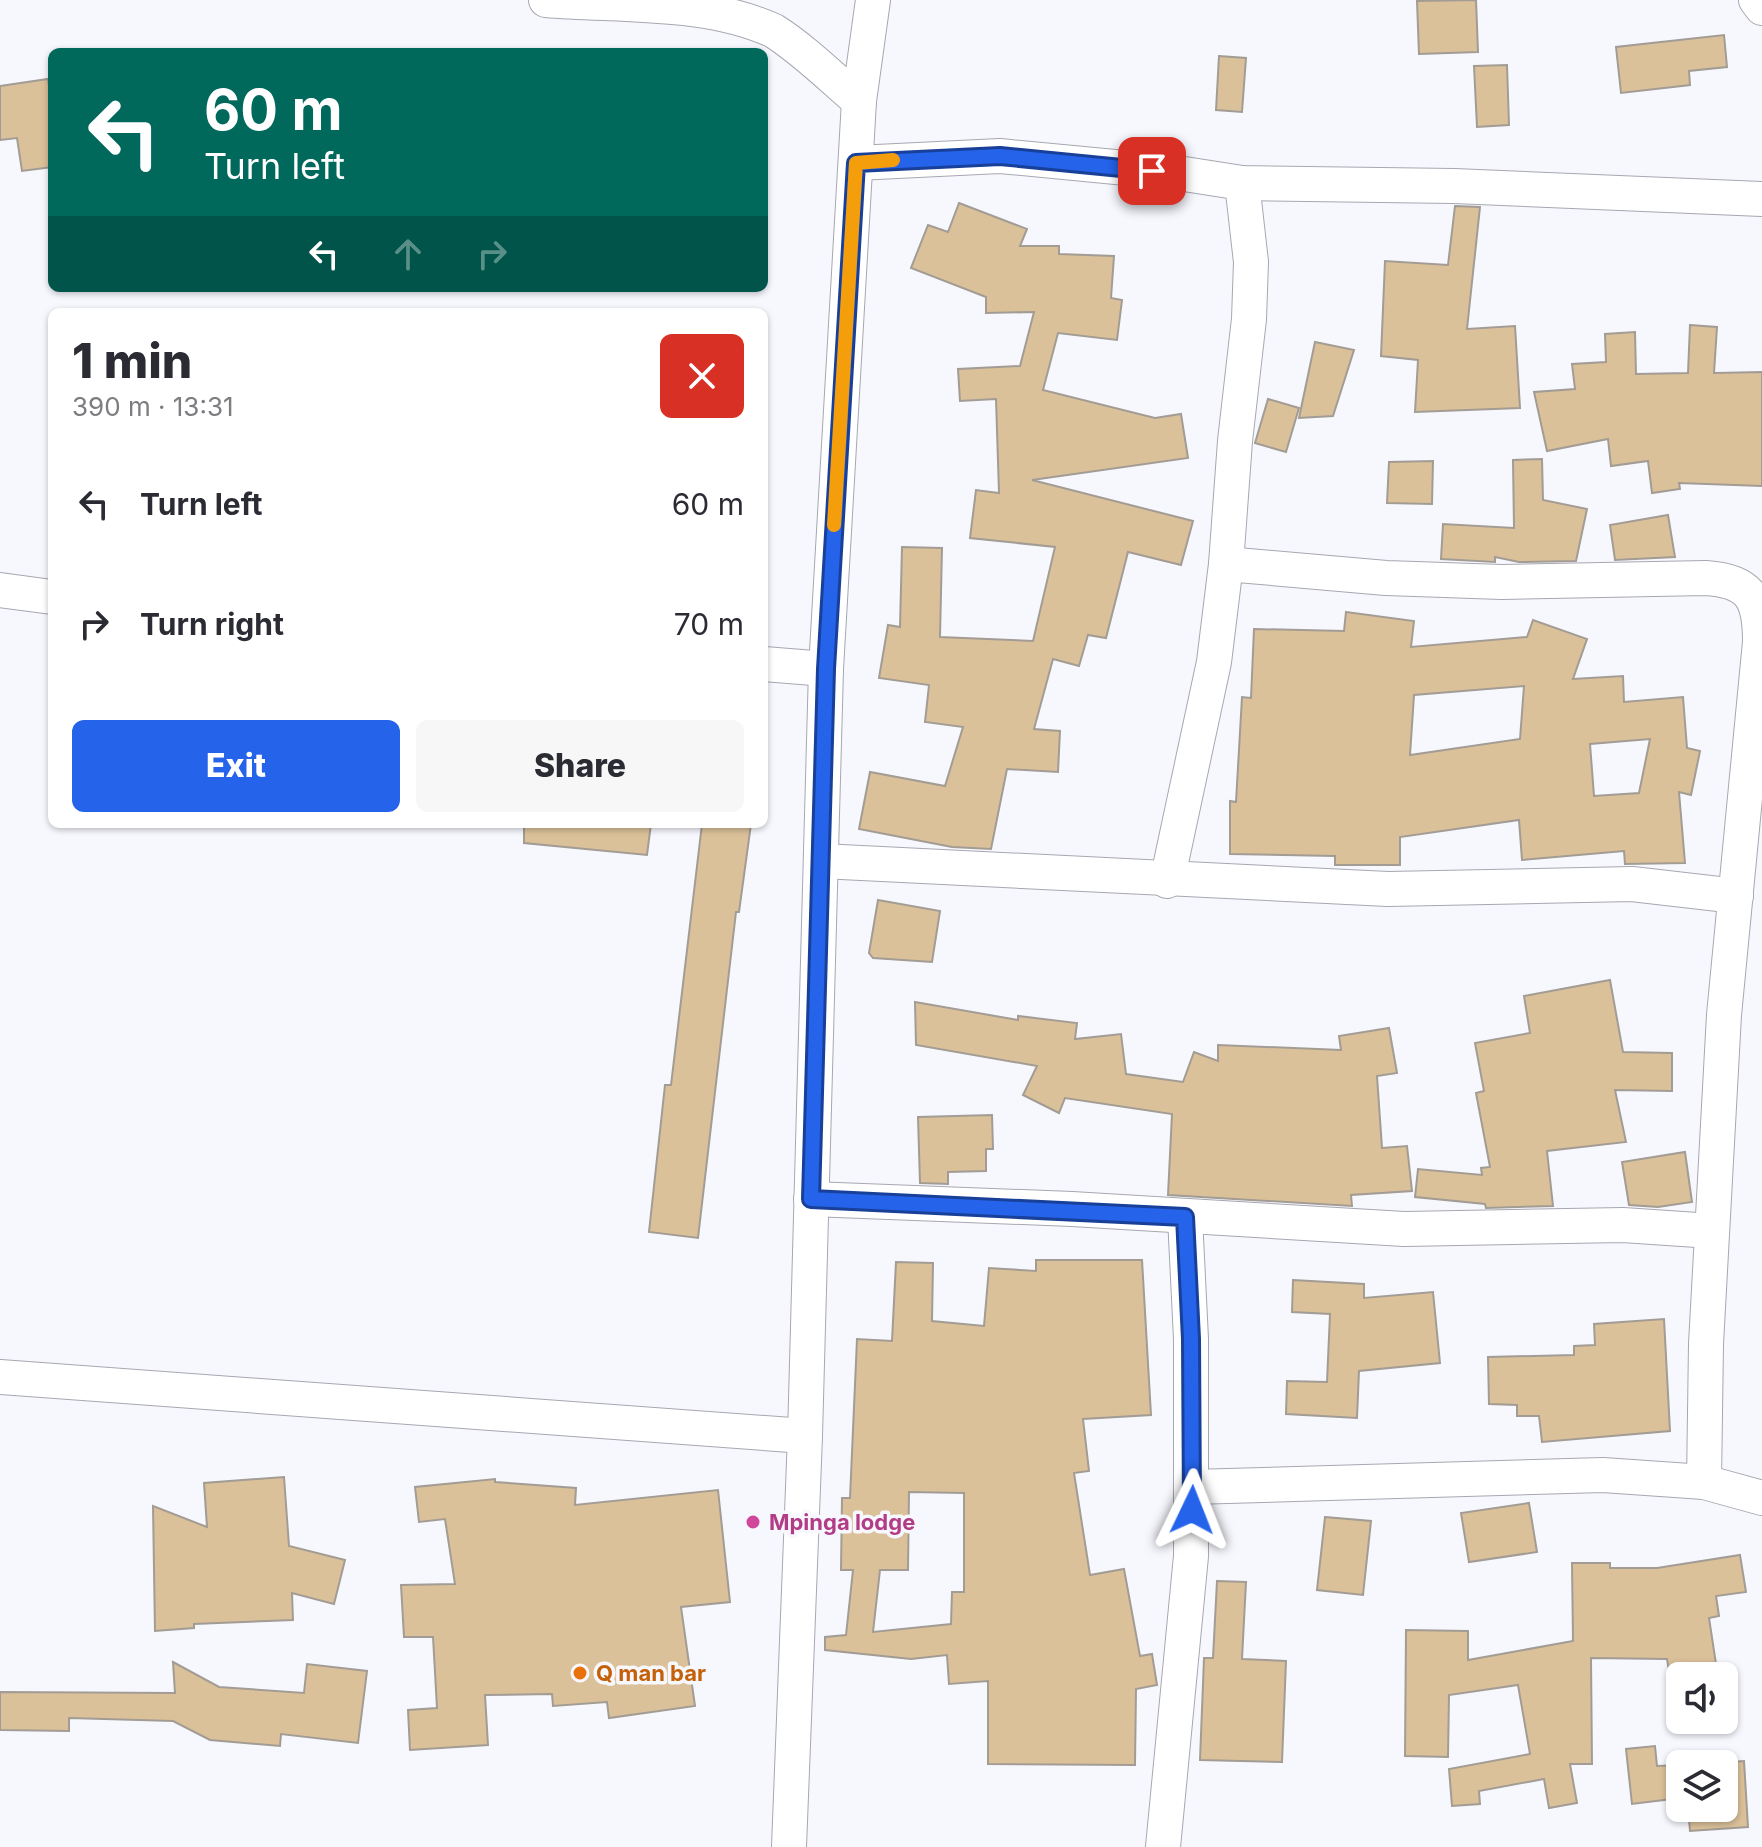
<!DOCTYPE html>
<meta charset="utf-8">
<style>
body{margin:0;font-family:Inter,sans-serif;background:#f7f7f7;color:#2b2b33;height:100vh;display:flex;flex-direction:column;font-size:30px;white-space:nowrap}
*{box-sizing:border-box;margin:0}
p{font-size:26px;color:#7c7c81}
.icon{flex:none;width:44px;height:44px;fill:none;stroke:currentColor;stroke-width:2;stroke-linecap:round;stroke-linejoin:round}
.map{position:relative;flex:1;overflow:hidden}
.details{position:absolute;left:48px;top:308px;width:720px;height:520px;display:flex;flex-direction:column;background:#fff;border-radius:12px;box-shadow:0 2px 6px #0004}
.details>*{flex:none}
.guide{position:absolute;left:48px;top:48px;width:720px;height:244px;border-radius:12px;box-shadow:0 2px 6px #0004;background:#00695c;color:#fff;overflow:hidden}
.fabs{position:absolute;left:1666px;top:1662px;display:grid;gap:16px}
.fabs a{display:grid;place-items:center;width:72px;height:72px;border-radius:12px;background:#fff;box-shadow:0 2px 6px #0004;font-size:40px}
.pin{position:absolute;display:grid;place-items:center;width:68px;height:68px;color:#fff;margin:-34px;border-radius:16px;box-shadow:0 4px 12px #0006}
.me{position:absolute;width:88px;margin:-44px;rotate:2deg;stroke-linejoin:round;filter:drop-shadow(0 0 6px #0008)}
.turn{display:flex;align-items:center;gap:28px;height:168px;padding:0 24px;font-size:36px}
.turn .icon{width:104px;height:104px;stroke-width:2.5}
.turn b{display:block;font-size:56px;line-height:68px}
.lanes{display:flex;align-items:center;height:76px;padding:0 24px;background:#0003;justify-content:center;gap:40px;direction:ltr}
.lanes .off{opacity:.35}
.round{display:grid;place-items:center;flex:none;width:84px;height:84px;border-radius:12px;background:#f7f7f7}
.head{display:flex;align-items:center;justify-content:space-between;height:136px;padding:0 24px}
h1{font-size:48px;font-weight:800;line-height:60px}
.primary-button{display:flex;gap:16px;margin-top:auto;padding:16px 24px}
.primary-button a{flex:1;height:92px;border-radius:12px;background:#2563eb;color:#fff;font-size:32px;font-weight:800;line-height:92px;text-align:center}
.primary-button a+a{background:#f7f7f7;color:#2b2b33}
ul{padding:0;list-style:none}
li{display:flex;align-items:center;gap:24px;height:120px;padding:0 24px}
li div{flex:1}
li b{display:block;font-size:30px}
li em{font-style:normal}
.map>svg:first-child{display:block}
.building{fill:#dbc19a;stroke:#a29c94;stroke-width:2;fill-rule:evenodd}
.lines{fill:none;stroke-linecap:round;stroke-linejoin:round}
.street-casing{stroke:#a7a7b1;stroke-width:36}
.street{stroke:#fff;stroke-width:34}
.route-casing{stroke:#184099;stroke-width:20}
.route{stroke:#2563eb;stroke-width:14}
.slow{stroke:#f59e0b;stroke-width:14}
.hotel-dot{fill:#d1479c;stroke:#f7f8fe;stroke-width:3}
.food-dot{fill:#e8710a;stroke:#f7f8fe;stroke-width:3}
.labels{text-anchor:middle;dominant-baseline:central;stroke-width:7;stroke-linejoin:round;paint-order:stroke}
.hotel-label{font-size:22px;font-weight:bold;fill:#b23c85;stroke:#f7f8fe;text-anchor:start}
.food-label{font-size:22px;font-weight:bold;fill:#c56008;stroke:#f7f8fe;text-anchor:start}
</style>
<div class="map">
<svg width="1762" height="1847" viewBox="0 0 1762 1847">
<rect width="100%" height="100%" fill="#f7f8fe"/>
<g class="building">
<polygon points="1476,0 1478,52 1419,54 1417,1"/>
<polygon points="1724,35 1727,67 1689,71 1690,85 1621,93 1616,47"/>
<polygon points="1219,56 1246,58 1242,112 1216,110"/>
<polygon points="1507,65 1509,125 1477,127 1474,66"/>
<polygon points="48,79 52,104 52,167 22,171 17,138 0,140 0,86"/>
<polygon points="959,203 1027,229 1020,246 1059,246 1059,254 1114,256 1111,298 1122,300 1117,340 1058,333 1043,390 1155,418 1181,414 1188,458 1032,480 1193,521 1181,565 1128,552 1106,638 1088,635 1079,666 1053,659 1034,729 1060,731 1058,772 1007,769 991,849 952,847 859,829 870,772 945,786 963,727 925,722 929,685 879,678 888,625 900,627 902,547 942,548 940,637 1033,641 1055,547 970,538 976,490 999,493 996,399 960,401 958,369 1020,366 1034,312 986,313 986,297 911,268 928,225 948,232"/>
<polygon points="1455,206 1480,207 1467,329 1515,326 1520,408 1415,412 1418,360 1381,356 1385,261 1448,265"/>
<polygon points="1690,325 1717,327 1714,373 1762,372 1762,486 1679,483 1680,489 1652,493 1648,461 1611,466 1608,439 1547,451 1534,392 1575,389 1572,364 1606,362 1605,334 1635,332 1636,374 1688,373"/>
<polygon points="1315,342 1354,350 1333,416 1299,418"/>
<polygon points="1268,399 1299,408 1286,452 1255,443"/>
<polygon points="1542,459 1543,500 1587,509 1576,561 1519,562 1495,557 1495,562 1441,559 1443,524 1514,528 1513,460"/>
<polygon points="1433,461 1432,504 1387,503 1389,462"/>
<polygon points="1668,515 1675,557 1615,560 1610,525"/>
<path d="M 1346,612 L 1414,621 L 1411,647 L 1527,637 L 1533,620 L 1587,639 L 1573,679 L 1623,676 L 1624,702 L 1683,697 L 1687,748 L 1700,751 L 1691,795 L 1679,792 L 1685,863 L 1625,864 L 1624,851 L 1522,860 L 1519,820 L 1400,837 L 1400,865 L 1335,865 L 1335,856 L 1230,854 L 1230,801 L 1236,802 L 1242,697 L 1251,698 L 1254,629 L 1344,631 ZM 1524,686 L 1520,739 L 1410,755 L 1414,695 ZM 1650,739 L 1639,793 L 1594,796 L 1590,744 Z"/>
<polygon points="524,824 651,824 647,855 524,843"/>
<polygon points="702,824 751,824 739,912 736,912 698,1238 649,1232 665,1085 671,1085"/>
<polygon points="878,900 940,911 932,962 873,958 869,953"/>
<polygon points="1610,980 1623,1052 1672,1053 1672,1091 1615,1090 1626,1142 1547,1151 1553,1206 1486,1208 1485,1204 1415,1197 1418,1169 1482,1175 1481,1168 1490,1167 1476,1093 1484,1091 1475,1043 1530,1033 1524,996"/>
<polygon points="915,1002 1018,1020 1018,1016 1077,1023 1075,1039 1121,1034 1126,1074 1183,1082 1194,1052 1218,1061 1218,1045 1341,1050 1339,1036 1389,1028 1397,1073 1377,1076 1382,1148 1407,1146 1412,1191 1351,1195 1352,1206 1168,1195 1172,1114 1065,1098 1059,1113 1023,1095 1037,1066 916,1045"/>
<polygon points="992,1115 993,1149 986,1149 986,1171 948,1172 948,1184 920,1183 918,1117"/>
<polygon points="1685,1152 1692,1202 1658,1207 1629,1205 1622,1162"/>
<path d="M 1036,1260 L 1142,1260 L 1151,1415 L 1083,1419 L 1089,1471 L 1074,1473 L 1090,1575 L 1124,1569 L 1140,1656 L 1152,1654 L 1157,1685 L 1136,1689 L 1135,1765 L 988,1764 L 988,1681 L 949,1684 L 947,1655 L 911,1659 L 825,1650 L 825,1637 L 846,1635 L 853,1570 L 841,1570 L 842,1498 L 850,1498 L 857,1339 L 892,1341 L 896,1262 L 933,1263 L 932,1321 L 984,1326 L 989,1268 L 1036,1271 ZM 909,1492 L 964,1493 L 964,1592 L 952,1592 L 951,1624 L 873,1632 L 880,1570 L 908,1570 Z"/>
<polygon points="1293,1280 1364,1284 1364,1298 1433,1292 1440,1363 1359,1371 1357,1418 1286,1414 1287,1381 1327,1382 1330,1314 1292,1312"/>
<polygon points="1664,1319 1670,1431 1542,1442 1539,1416 1517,1416 1517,1405 1489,1404 1488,1357 1574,1355 1574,1346 1595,1345 1594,1324"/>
<polygon points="284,1477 289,1546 345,1560 334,1604 292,1593 293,1620 194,1624 194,1628 155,1631 153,1506 207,1527 204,1483"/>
<polygon points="495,1479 495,1482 576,1488 575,1505 718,1490 730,1602 681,1607 695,1706 609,1718 607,1702 553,1706 552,1694 485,1695 488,1745 410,1750 408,1710 437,1708 433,1637 404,1637 401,1585 455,1584 445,1519 419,1522 415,1487"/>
<polygon points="1529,1503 1537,1552 1469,1562 1461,1513"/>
<polygon points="1325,1517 1371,1521 1363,1595 1317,1590"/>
<polygon points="1740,1555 1746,1592 1716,1596 1719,1616 1709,1618 1716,1664 1669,1671 1667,1659 1591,1658 1592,1764 1570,1764 1577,1803 1549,1808 1544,1779 1479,1791 1480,1804 1452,1806 1449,1769 1530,1754 1518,1685 1449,1695 1448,1757 1405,1756 1406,1630 1468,1631 1468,1660 1573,1641 1572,1563 1610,1563 1610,1568 1657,1568"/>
<polygon points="1217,1581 1246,1582 1242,1659 1286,1661 1282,1762 1200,1760 1204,1658 1213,1658"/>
<polygon points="173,1662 219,1687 304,1693 307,1664 367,1671 358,1743 281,1734 280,1746 210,1740 173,1721 69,1718 69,1731 0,1730 0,1692 175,1693"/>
<polygon points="1655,1746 1657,1766 1680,1765 1680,1798 1632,1804 1626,1749"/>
<polygon points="1744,1761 1748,1827 1690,1831 1688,1808 1724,1808 1724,1764 1695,1764"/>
</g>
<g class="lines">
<defs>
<g id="street">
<path d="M 546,0 C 621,6 708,0 774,31 C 804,50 832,78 859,101"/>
<polyline points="1756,0 1762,8"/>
<polyline points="856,163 1000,156 1178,173 1242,183 1454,186 1762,199"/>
<path d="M 1226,564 L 1386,578 L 1502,582 L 1706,578 C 1751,581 1760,599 1760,642 L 1724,1015 L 1706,1344 L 1704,1482"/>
<polyline points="0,590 52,597"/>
<polyline points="764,664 826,669"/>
<polyline points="821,861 1388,889 1632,884 1736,896"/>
<polyline points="1167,881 1214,662 1226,564 1235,441 1249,319 1251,262 1242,183"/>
<polyline points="811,1199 1072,1209 1404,1229 1623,1225 1712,1231"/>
<polyline points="0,1377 805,1436"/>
<polyline points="1192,1487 1603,1475 1704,1482 1762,1498"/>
<polyline points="789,1847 805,1436 826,669 859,101 873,0"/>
<polyline points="1163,1847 1191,1556 1191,1339 1185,1217"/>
</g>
</defs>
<use href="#street" class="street-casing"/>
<use href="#street" class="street"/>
</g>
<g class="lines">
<defs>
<polyline id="route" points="1152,171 1000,156 856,163 826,669 811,1199 1185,1217 1191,1339 1192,1510"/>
</defs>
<use href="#route" class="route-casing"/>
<use href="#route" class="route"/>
<polyline class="slow" points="834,525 856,163 893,160"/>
</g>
<circle class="hotel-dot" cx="753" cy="1522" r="8"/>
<circle class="food-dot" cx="580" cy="1673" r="8"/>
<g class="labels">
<g class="hotel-label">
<text x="769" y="1522">Mpinga lodge</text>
</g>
<g class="food-label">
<text x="596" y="1673">Q man bar</text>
</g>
</g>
</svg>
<div class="fabs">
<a><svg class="icon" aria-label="sound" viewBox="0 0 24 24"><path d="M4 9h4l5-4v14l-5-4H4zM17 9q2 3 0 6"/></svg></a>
<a><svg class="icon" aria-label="layers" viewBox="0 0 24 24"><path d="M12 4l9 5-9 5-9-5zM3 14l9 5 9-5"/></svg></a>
</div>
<div class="pin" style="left:1152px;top:171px;background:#d93025"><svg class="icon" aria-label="arrive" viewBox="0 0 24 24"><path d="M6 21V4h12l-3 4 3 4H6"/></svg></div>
<svg class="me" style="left:1192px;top:1510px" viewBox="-20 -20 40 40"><path d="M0-17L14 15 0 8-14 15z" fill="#2563eb" stroke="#fff" stroke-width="4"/></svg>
<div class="guide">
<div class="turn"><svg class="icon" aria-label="left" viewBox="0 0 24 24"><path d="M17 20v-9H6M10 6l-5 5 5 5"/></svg><div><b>60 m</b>Turn left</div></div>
<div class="lanes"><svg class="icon" aria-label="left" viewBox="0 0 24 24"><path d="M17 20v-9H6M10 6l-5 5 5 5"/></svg><svg class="icon off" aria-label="ahead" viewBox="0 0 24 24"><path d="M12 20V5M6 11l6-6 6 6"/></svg><svg class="icon off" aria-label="right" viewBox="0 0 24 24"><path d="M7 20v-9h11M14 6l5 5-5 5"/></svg></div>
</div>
<section class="details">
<div class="head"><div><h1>1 min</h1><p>390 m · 13:31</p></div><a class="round" style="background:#d93025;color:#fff"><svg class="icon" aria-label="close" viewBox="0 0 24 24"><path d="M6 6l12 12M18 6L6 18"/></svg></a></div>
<ul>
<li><svg class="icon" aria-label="left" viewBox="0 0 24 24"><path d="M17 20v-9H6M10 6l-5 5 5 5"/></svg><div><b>Turn left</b></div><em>60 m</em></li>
<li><svg class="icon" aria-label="right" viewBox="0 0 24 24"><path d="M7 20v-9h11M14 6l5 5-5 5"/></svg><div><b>Turn right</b></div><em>70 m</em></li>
</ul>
<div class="primary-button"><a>Exit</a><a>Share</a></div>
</section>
</div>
